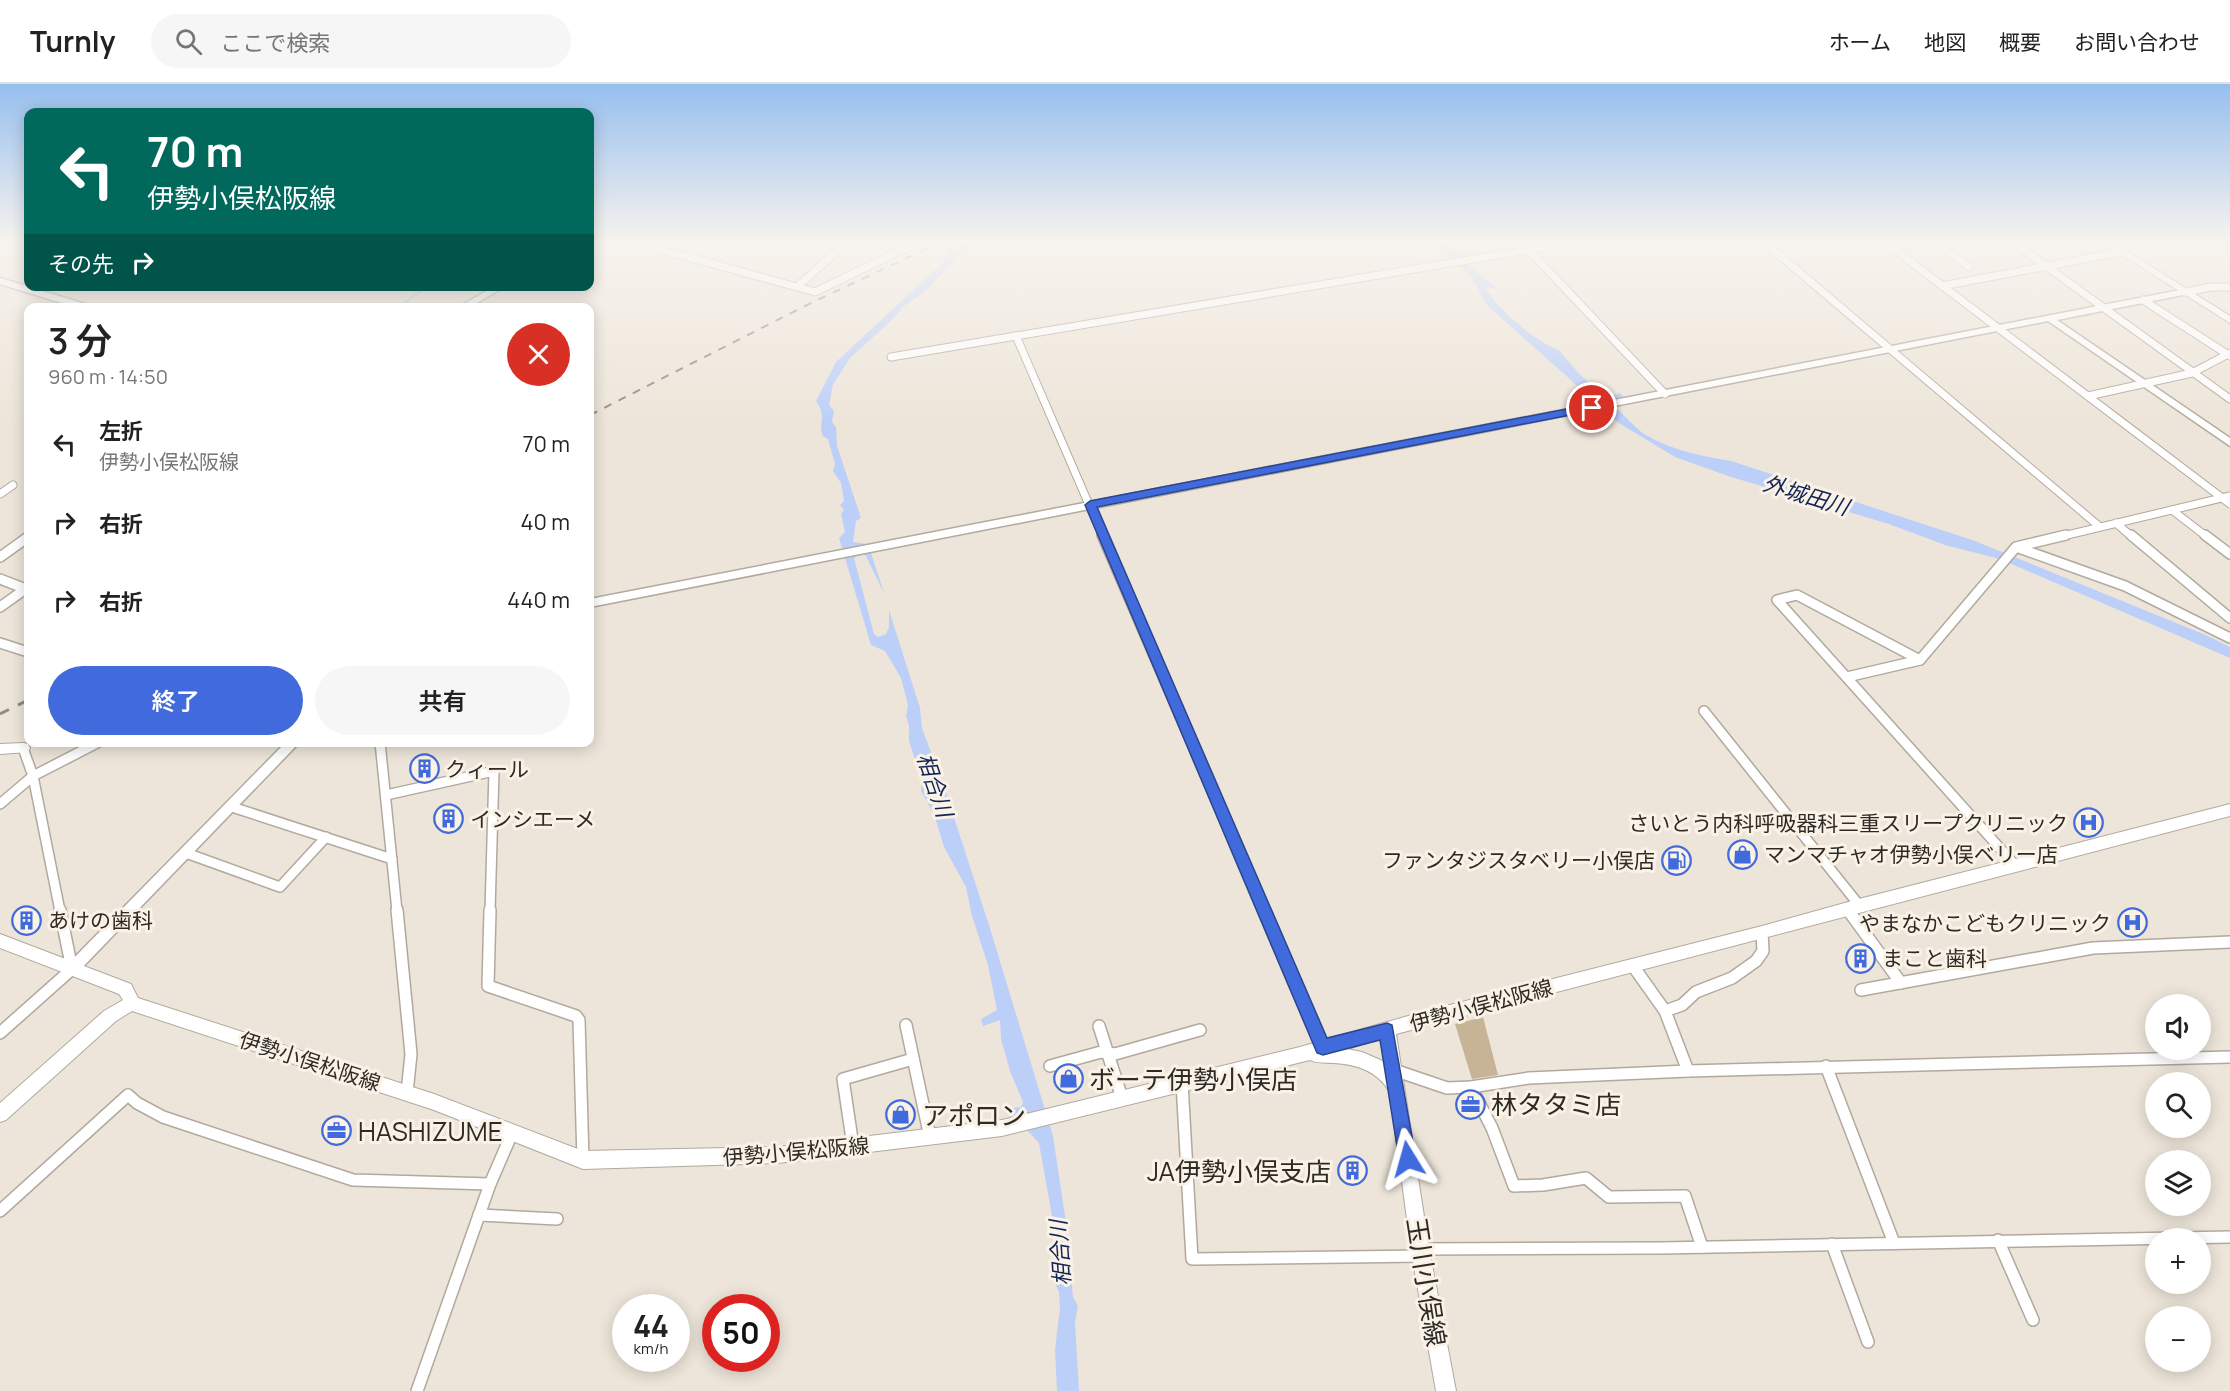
<!DOCTYPE html>
<html lang="ja">
<meta charset="utf-8">
<style>
body{margin:0;font-family:Manrope,"Noto Sans JP",sans-serif;background:#f6f6f6;color:#222;height:100vh;display:flex;flex-direction:column;font-size:22px;white-space:nowrap}
*{box-sizing:border-box;margin:0}
p{font-size:20px;color:#767676}
.icon{flex:none;width:33px;height:33px;fill:none;stroke:currentColor;stroke-width:2;stroke-linecap:round;stroke-linejoin:round}
.map{position:relative;flex:1;overflow:hidden}
.details{position:absolute;left:24px;top:219px;width:570px;height:444px;display:flex;flex-direction:column;background:#fff;border-radius:12px;box-shadow:0 3px 15px #0003}
.details>*{flex:none}
.top-card{position:absolute;left:24px;top:24px;width:570px;height:183px;border-radius:12px;box-shadow:0 3px 15px #0003;background:#00695c;color:#fff;overflow:hidden}
.tools{position:absolute;left:2145px;top:910px;display:grid;gap:12px}
.tools a{display:grid;place-items:center;width:66px;height:66px;border-radius:50%;background:#fff;box-shadow:0 3px 15px #0003;font-size:30px}
.speed{position:absolute;left:612px;top:1210px;display:flex;gap:12px;font-size:30px;font-weight:700;text-align:center}
.speed>*{display:grid;place-content:center;width:78px;height:78px;border-radius:50%;background:#fff;box-shadow:0 3px 15px #0003;line-height:1}
.speed small{font-size:15px;font-weight:400}
.speed .limit{border:9px solid #d22;background:#fff;color:#111}
.pin{position:absolute;display:grid;place-items:center;width:51px;height:51px;color:#fff;margin:-26px;border:3px solid #fff;border-radius:50%;box-shadow:0 2px 6px #0007}
.me{position:absolute;width:66px;margin:-33px;rotate:352deg;stroke-linejoin:round;filter:drop-shadow(0 0 4px #0008)}
.turn{display:flex;align-items:center;gap:21px;height:126px;padding:0 24px;font-size:27px}
.turn .icon{width:78px;height:78px;stroke-width:2.5}
.turn b{display:block;font-size:42px;line-height:51px}
.then{display:flex;align-items:center;height:57px;padding:0 24px;background:#0003;gap:12px;font-size:22px}
.round{display:grid;place-items:center;flex:none;width:63px;height:63px;border-radius:32px;background:#f6f6f6}
.summary{display:flex;align-items:center;justify-content:space-between;height:102px;padding:0 24px}
h1{font-size:36px;font-weight:600;line-height:45px}
.cta{display:flex;gap:12px;margin-top:auto;padding:12px 24px}
.cta a{flex:1;height:69px;border-radius:36px;background:#416bdc;color:#fff;font-size:24px;font-weight:600;line-height:69px;text-align:center}
.cta a+a{background:#f6f6f6;color:#222}
ul{padding:0;list-style:none}
li{display:flex;align-items:center;gap:18px;height:78px;padding:0 24px}
li div{flex:1}
li b{display:block;font-size:22px}
li em{font-style:normal}
header{display:flex;align-items:center;gap:36px;box-sizing:border-box;height:84px;padding:0 30px;background:#fff;border-bottom:2px solid #e0e0e0}
header strong{font-size:28px}
nav{display:flex;gap:33px;margin-inline-start:auto;font-size:21px}
.search{width:420px;height:54px;background:#f6f6f6;display:flex;align-items:center;gap:15px;box-sizing:border-box;padding:0 21px;border-radius:33px;color:#767676;font-size:22px}
.map>svg:first-child{display:block}
.green{fill:#c7b396}
.water{fill:#bccff9}
.lines{fill:none;stroke-linecap:round;stroke-linejoin:round}
.stream{stroke:#bccff9;stroke-width:2}
.minor-far2-casing{stroke:#b1a99e;stroke-width:9}
.minor-far1-casing{stroke:#b1a99e;stroke-width:12}
.minor-casing{stroke:#b1a99e;stroke-width:14}
.tertiary-casing{stroke:#b1a99e;stroke-width:3}
.secondary-casing{stroke:#b1a99e;stroke-width:2}
.minor-far2{stroke:#fff;stroke-width:7}
.minor-far1{stroke:#fff;stroke-width:9}
.minor{stroke:#fff;stroke-width:11}
.tertiary{fill:#fff;fill-rule:evenodd}
.secondary{fill:#fff;fill-rule:evenodd}
.rail-far1{stroke:#918b83;stroke-width:2;stroke-dasharray:8 8;stroke-linecap:butt}
.rail{stroke:#918b83;stroke-width:3;stroke-dasharray:10 10;stroke-linecap:butt}
.route{fill:#416bdc;stroke:#2a468f;stroke-width:1.5}
.labels{text-anchor:middle;dominant-baseline:central;stroke-width:6;stroke-linejoin:round;paint-order:stroke}
.poi-label{font-size:21px;fill:#2e2b27;stroke:#faf2e6;text-anchor:start}
.street-label{font-size:21px;fill:#2e2b27;stroke:#faf2e6}
.water-label{font-size:22px;font-style:italic;fill:#132556;stroke:#faf2e6}
.near-poi-label{font-size:26px;fill:#2e2b27;stroke:#faf2e6;text-anchor:start}
.near-street-label{font-size:26px;fill:#2e2b27;stroke:#faf2e6}
</style>
<header>
<strong>Turnly</strong>
<div class="search"><svg class="icon" aria-label="search" viewBox="0 0 24 24"><circle cx="10" cy="10" r="6"/><path d="M15 15l6 6"/></svg>ここで検索</div>
<nav><a>ホーム</a><a>地図</a><a>概要</a><a>お問い合わせ</a></nav>
</header>
<div class="map">
<svg width="2230" height="1307" viewBox="0 0 2230 1307">
<rect width="100%" height="100%" fill="#ede5d9"/>
<polygon class="green" points="1483,933 1498,991 1472,995 1455,940"/>
<g class="water">
<path d="M 960,159 L 973,159 L 968,162 L 926,207 L 904,222 L 891,237 L 851,273 L 833,300 L 829,321 L 834,327 L 832,338 L 836,343 L 837,362 L 861,434 L 856,437 L 853,458 L 868,460 L 884,509 L 866,472 L 863,470 L 854,474 L 874,550 L 878,553 L 886,550 L 889,543 L 889,526 L 920,624 L 922,644 L 944,703 L 989,841 L 1053,1052 L 1066,1139 L 1073,1213 L 1078,1222 L 1075,1238 L 1079,1307 L 1057,1307 L 1055,1266 L 1060,1223 L 1059,1208 L 1052,1193 L 1056,1154 L 1039,1059 L 1014,1032 L 1012,1024 L 1021,1023 L 1023,1018 L 1010,987 L 1001,955 L 1000,936 L 983,942 L 981,935 L 997,926 L 988,881 L 972,832 L 966,803 L 944,763 L 934,730 L 921,707 L 922,697 L 909,657 L 909,641 L 906,632 L 908,621 L 901,594 L 885,567 L 871,561 L 839,454 L 845,448 L 841,430 L 844,426 L 840,421 L 844,417 L 841,399 L 833,387 L 835,380 L 828,355 L 823,352 C 817,338 828,335 816,317 L 836,278 L 941,180 L 950,170 L 951,165 Z"/>
<path d="M 1433,159 L 1451,159 L 1462,175 L 1497,205 L 1485,203 C 1493,221 1539,261 1559,266 C 1571,280 1601,320 1620,309 L 1626,314 L 1616,324 C 1624,331 1632,340 1640,347 C 1665,365 1701,372 1731,377 L 1975,457 L 2208,552 L 2230,563 L 2230,574 L 2000,475 L 1945,461 L 1889,440 L 1731,393 L 1675,373 L 1619,339 L 1490,224 C 1481,214 1478,201 1469,191 C 1458,179 1442,174 1433,159 Z"/>
</g>
<g class="lines">
<polyline class="stream" points="397,224 428,202"/>
<defs>
<g id="minor-far2">
<polyline points="637,159 797,203 846,159"/>
<polyline points="1522,159 1665,310"/>
<polyline points="1765,159 2100,443"/>
<polyline points="1886,159 2230,420"/>
<polyline points="1937,159 1969,183"/>
<polyline points="2014,159 2230,315"/>
<polyline points="1891,163 1910,159"/>
<polyline points="1942,202 2121,168"/>
<polyline points="797,203 815,208 916,159"/>
<polyline points="2185,208 2211,203 2230,203"/>
<polyline points="2143,216 2230,272"/>
<polyline points="1016,252 1103,453"/>
<polyline points="891,273 1569,159"/>
<polyline points="2088,312 2192,289 2230,269"/>
<polyline points="0,410 13,401"/>
<polyline points="2172,426 2207,453"/>
<polyline points="2116,439 2132,453"/>
<polyline points="2059,453 2230,412"/>
</g>
<g id="minor-far1">
<polyline points="1102,451 1264,827"/>
<polyline points="2131,451 2230,534"/>
<polyline points="2205,451 2230,470"/>
<polyline points="2016,463 2125,502 2230,554"/>
<polyline points="0,473 28,453"/>
<polyline points="0,495 26,505"/>
<polyline points="0,523 28,503"/>
<polyline points="0,559 28,568"/>
<polyline points="1920,576 1797,511 1777,516 2015,781"/>
<polyline points="1847,593 1920,576 2016,463 2066,451"/>
<polyline points="1704,627 1859,821"/>
<polyline points="380,658 397,827"/>
<polyline points="23,664 33,692 60,827"/>
<polyline points="386,711 494,687 490,827"/>
<polyline points="0,720 33,692 99,658"/>
<polyline points="232,723 392,775"/>
<polyline points="186,769 280,803 326,753"/>
<polyline points="1847,825 1849,827"/>
</g>
<g id="minor">
<polyline points="397,826 411,970 407,1009"/>
<polyline points="490,826 488,902 576,932 579,936 583,1076"/>
<polyline points="1264,826 1323,963"/>
<polyline points="1848,826 1901,899"/>
<polyline points="1633,882 1665,927 1688,987"/>
<polyline points="1861,906 2093,864 2230,858"/>
<polyline points="1665,927 1682,921 1696,908 1732,894 1756,877 1763,867 1762,849"/>
<polyline points="906,941 930,1053"/>
<polyline points="1099,942 1122,1014"/>
<polyline points="0,949 72,885 60,826"/>
<polyline points="1050,982 1101,968 1115,970 1200,946"/>
<polyline points="1826,982 1894,1159"/>
<polyline points="1394,986 1447,1004 1471,1003 1529,994 1688,987 2230,973"/>
<polyline points="1182,999 1192,1175 1421,1172"/>
<polyline points="1471,1003 1492,1044 1514,1102 1543,1101 1586,1094 1609,1113 1685,1112 1702,1163"/>
<polyline points="853,1062 843,995 913,975"/>
<polyline points="0,1127 128,1011 137,1019 163,1033 353,1096 490,1100"/>
<polyline points="479,1131 557,1135"/>
<polyline points="1998,1156 2033,1236"/>
<polyline points="1832,1160 1868,1258"/>
<polyline points="1420,1165 1661,1164 2230,1153"/>
<polyline points="417,1307 490,1100 513,1047"/>
</g>
<g id="tertiary">
<polygon points="0,194 92,222 93,224 78,224 0,200"/>
<polygon points="495,202 506,202 468,224 457,224"/>
<polygon points="2185,205 2188,206 2188,210 2057,236 2230,354 2230,362 2048,237 590,523 590,515"/>
<polygon points="286,658 300,658 77,889 72,891 67,889 65,885 67,881"/>
</g>
<g id="secondary">
<polygon points="2103,159 2114,159 2230,232 2230,239"/>
<polygon points="23,659 28,660 30,664 28,668 0,670 0,660"/>
<path d="M 2230,720 L 2230,732 L 1396,950 L 1429,1165 L 1456,1307 L 1436,1307 L 1411,1165 L 1390,1008 C 1377,987 1357,980 1333,979 C 1325,978 1317,980 1310,976 L 1002,1052 L 778,1079 L 583,1085 L 434,1026 L 132,927 L 116,937 L 6,1036 L 0,1038 L 0,1019 L 104,927 L 123,916 L 119,910 L 0,864 L 0,850 L 131,900 L 138,914 L 434,1010 L 583,1067 L 778,1063 L 1002,1036 L 1300,963 L 1422,928 L 1762,842 L 1859,815 ZM 1380,955 L 1385,978 L 1362,968 L 1347,965 Z"/>
</g>
</defs>
<use href="#minor-far2" class="minor-far2-casing"/>
<use href="#minor-far1" class="minor-far1-casing"/>
<use href="#minor" class="minor-casing"/>
<use href="#tertiary" class="tertiary-casing"/>
<use href="#secondary" class="secondary-casing"/>
<use href="#minor-far2" class="minor-far2"/>
<use href="#minor-far1" class="minor-far1"/>
<use href="#minor" class="minor"/>
<use href="#tertiary" class="tertiary"/>
<use href="#secondary" class="secondary"/>
<polyline class="rail-far1" points="590,331 811,219 939,159"/>
<polyline class="rail" points="0,630 28,616"/>
</g>
<linearGradient id="sky" x2="0" y2="1"><stop stop-color="#96bfef"/><stop offset="0.46" stop-color="#f7f3ee"/><stop offset="1" stop-color="#f7f3ee" stop-opacity="0"/></linearGradient>
<rect width="2230" height="342" fill="url(#sky)"/>
<polygon class="route" points="1592,320 1597,324 1596,326 1097,423 1327,954 1387,939 1392,941 1416,1075 1414,1081 1408,1084 1402,1081 1399,1075 1380,956 1323,971 1317,969 1085,421 1090,417"/>
<defs>
<symbol id="building-ring" viewBox="-11 -11 22 22"><circle r="9.5" fill="#faf2e6" stroke="#416bdc" stroke-width="1.5"/><path d="M-4-6H4V6H1V3H-1V6H-4ZM-2.5-4.3h1.7v1.8h-1.7ZM.8-4.3h1.7v1.8H.8ZM-2.5-1h1.7V.8h-1.7ZM.8-1h1.7V.8H.8Z" fill="#416bdc"/></symbol>
<symbol id="hospital-ring" viewBox="-11 -11 22 22"><circle r="9.5" fill="#faf2e6" stroke="#416bdc" stroke-width="1.5"/><path d="M-5-5h3v3.5h4V-5h3V5h-3V1.5h-4V5h-3Z" fill="#416bdc"/></symbol>
<symbol id="shop-ring" viewBox="-11 -11 22 22"><circle r="9.5" fill="#faf2e6" stroke="#416bdc" stroke-width="1.5"/><path d="M-5-2.5h2.3a2.7 3.5 0 0 1 5.4 0H5L5.5 6h-11ZM-1.5-2.5h3a1.5 2.3 0 0 0-3 0Z" fill="#416bdc"/></symbol>
<symbol id="fuel-ring" viewBox="-11 -11 22 22"><circle r="9.5" fill="#faf2e6" stroke="#416bdc" stroke-width="1.5"/><path d="M-5.5-6h7V0h2V4h1.3V-2.5L3-4.5l.8-.8L6-3V5H2.5V1h-1V6h-7ZM-4.2-4.7v3.2H.2V-4.7Z" fill="#416bdc"/></symbol>
<symbol id="office-ring" viewBox="-11 -11 22 22"><circle r="9.5" fill="#faf2e6" stroke="#416bdc" stroke-width="1.5"/><path d="M-6-3h4V-5.5h4V-3h4V5H-6ZM-1-4.5V-3h2v-1.5ZM-6 0V1H6V0Z" fill="#416bdc"/></symbol>
</defs>
<g fill-rule="evenodd">
<use href="#building-ring" x="408" y="668" width="33" height="33"/>
<use href="#building-ring" x="432" y="718" width="33" height="33"/>
<use href="#hospital-ring" x="2072" y="722" width="33" height="33"/>
<use href="#shop-ring" x="1726" y="754" width="33" height="33"/>
<use href="#fuel-ring" x="1660" y="760" width="33" height="33"/>
<use href="#building-ring" x="10" y="820" width="33" height="33"/>
<use href="#hospital-ring" x="2116" y="822" width="33" height="33"/>
<use href="#building-ring" x="1844" y="858" width="33" height="33"/>
<use href="#shop-ring" x="1052" y="978" width="33" height="33"/>
<use href="#office-ring" x="1454" y="1004" width="33" height="33"/>
<use href="#shop-ring" x="884" y="1014" width="33" height="33"/>
<use href="#office-ring" x="320" y="1030" width="33" height="33"/>
<use href="#building-ring" x="1336" y="1070" width="33" height="33"/>
</g>
<g class="labels">
<g class="poi-label">
<text x="445" y="685">クィール</text>
<text x="470" y="735">インシエーメ</text>
<text x="2068" y="739" text-anchor="end">さいとう内科呼吸器科三重スリープクリニック</text>
<text x="1764" y="770">マンマチャオ伊勢小俣ベリー店</text>
<text x="1655" y="776" text-anchor="end">ファンタジスタベリー小俣店</text>
<text x="48" y="836">あけの歯科</text>
<text x="2111" y="839" text-anchor="end">やまなかこどもクリニック</text>
<text x="1882" y="874">まこと歯科</text>
</g>
<g class="street-label">
<text transform="translate(1481 921) rotate(-15)">伊勢小俣松阪線</text>
<text transform="translate(310 977) rotate(18)">伊勢小俣松阪線</text>
<text transform="translate(796 1067) rotate(-5)">伊勢小俣松阪線</text>
</g>
<g class="water-label">
<text transform="translate(1806 411) rotate(17)">外城田川</text>
<text transform="translate(935 701) rotate(71)">相合川</text>
<text transform="translate(1060 1169) rotate(-94)">相合川</text>
</g>
<g class="near-poi-label">
<text x="1089" y="995">ボーテ伊勢小俣店</text>
<text x="1491" y="1020">林タタミ店</text>
<text x="922" y="1031">アポロン</text>
<text x="358" y="1047">HASHIZUME</text>
<text x="1331" y="1087" text-anchor="end">JA伊勢小俣支店</text>
</g>
<g class="near-street-label">
<text transform="translate(1427 1198) rotate(81)">玉川小俣線</text>
</g>
</g>
</svg>
<div class="tools">
<a><svg class="icon" aria-label="sound" viewBox="0 0 24 24"><path d="M4 9h4l5-4v14l-5-4H4zM17 9q2 3 0 6"/></svg></a>
<a><svg class="icon" aria-label="search" viewBox="0 0 24 24"><circle cx="10" cy="10" r="6"/><path d="M15 15l6 6"/></svg></a>
<a><svg class="icon" aria-label="layers" viewBox="0 0 24 24"><path d="M12 4l9 5-9 5-9-5zM3 14l9 5 9-5"/></svg></a>
<a>+</a>
<a>−</a>
</div>
<div class="speed"><div>44<small>km/h</small></div><div class="limit">50</div></div>
<div class="pin" style="left:1592px;top:324px;background:#d93025"><svg class="icon" aria-label="arrive" viewBox="0 0 24 24"><path d="M6 21V4h12l-3 4 3 4H6"/></svg></div>
<svg class="me" style="left:1408px;top:1075px" viewBox="-20 -20 40 40"><path d="M0-17L14 15 0 8-14 15z" fill="#416bdc" stroke="#fff" stroke-width="4"/></svg>
<div class="top-card">
<div class="turn"><svg class="icon" aria-label="left" viewBox="0 0 24 24"><path d="M17 20v-9H6M10 6l-5 5 5 5"/></svg><div><b>70 m</b>伊勢小俣松阪線</div></div>
<div class="then">その先<svg class="icon" aria-label="right" viewBox="0 0 24 24"><path d="M7 20v-9h11M14 6l5 5-5 5"/></svg></div>
</div>
<section class="details">
<div class="summary"><div><h1>3 分</h1><p>960 m · 14:50</p></div><a class="round" style="background:#d93025;color:#fff"><svg class="icon" aria-label="close" viewBox="0 0 24 24"><path d="M6 6l12 12M18 6L6 18"/></svg></a></div>
<ul>
<li><svg class="icon" aria-label="left" viewBox="0 0 24 24"><path d="M17 20v-9H6M10 6l-5 5 5 5"/></svg><div><b>左折</b><p>伊勢小俣松阪線</p></div><em>70 m</em></li>
<li><svg class="icon" aria-label="right" viewBox="0 0 24 24"><path d="M7 20v-9h11M14 6l5 5-5 5"/></svg><div><b>右折</b></div><em>40 m</em></li>
<li><svg class="icon" aria-label="right" viewBox="0 0 24 24"><path d="M7 20v-9h11M14 6l5 5-5 5"/></svg><div><b>右折</b></div><em>440 m</em></li>
</ul>
<div class="cta"><a>終了</a><a>共有</a></div>
</section>
</div>
